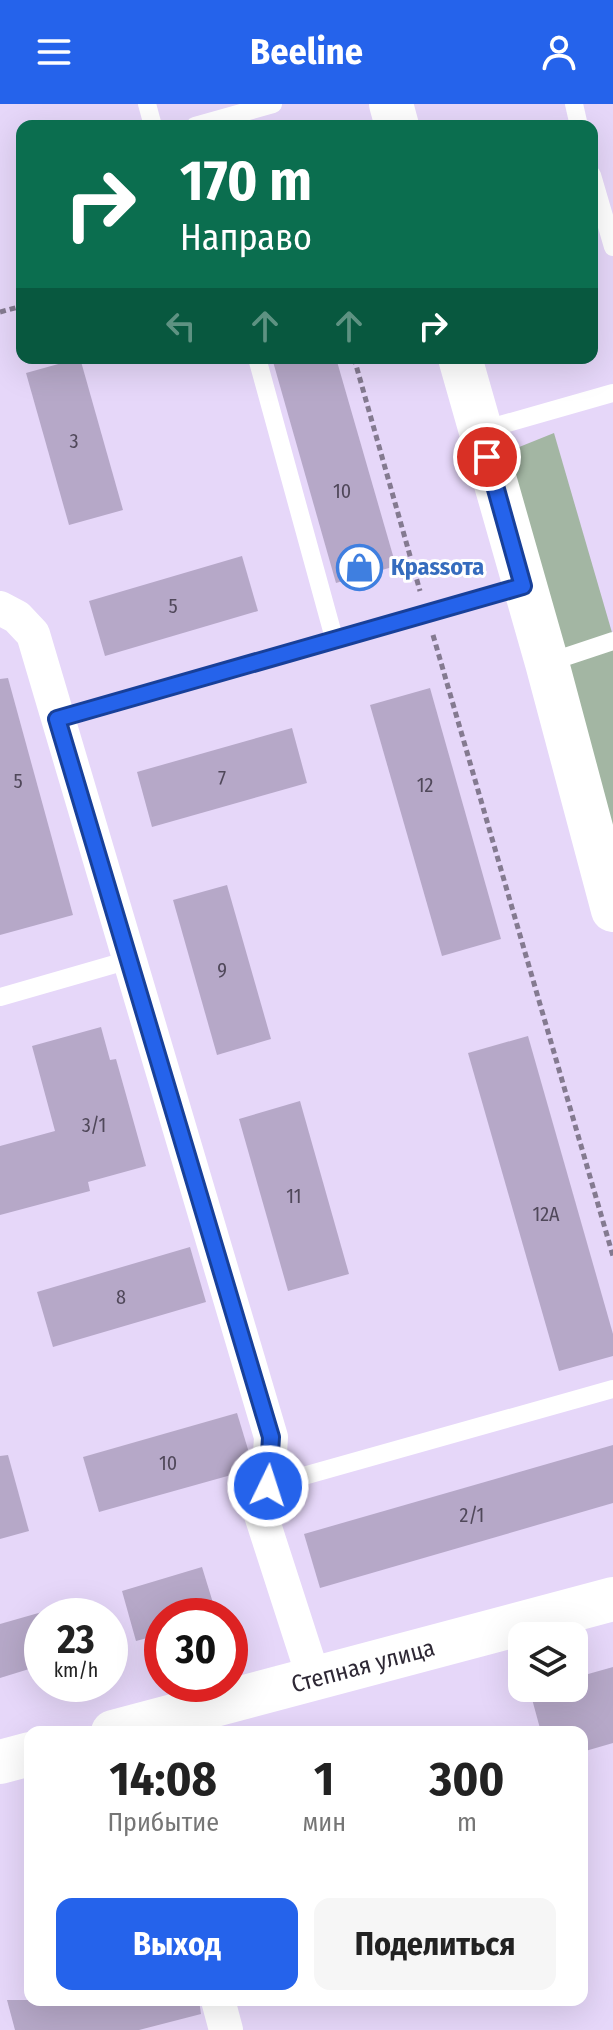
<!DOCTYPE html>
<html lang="ru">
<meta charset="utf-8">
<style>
body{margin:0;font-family:"Fira Sans Condensed",sans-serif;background:#f6f6f6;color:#222;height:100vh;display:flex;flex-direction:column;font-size:30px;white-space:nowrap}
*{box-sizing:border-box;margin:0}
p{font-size:26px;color:#767676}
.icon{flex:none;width:44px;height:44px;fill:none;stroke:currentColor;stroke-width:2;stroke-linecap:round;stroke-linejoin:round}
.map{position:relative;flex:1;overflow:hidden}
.panel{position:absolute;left:24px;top:1622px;width:564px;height:280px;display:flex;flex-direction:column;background:#fff;border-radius:16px;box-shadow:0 8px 32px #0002}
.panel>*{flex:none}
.banner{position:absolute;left:16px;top:16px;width:582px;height:244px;border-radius:16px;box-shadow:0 8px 32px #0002;background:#0b6e4f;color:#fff;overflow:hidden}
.tools{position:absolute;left:508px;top:1518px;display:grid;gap:16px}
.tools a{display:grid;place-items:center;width:80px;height:80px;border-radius:16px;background:#fff;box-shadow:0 8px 32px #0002;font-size:40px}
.speed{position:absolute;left:24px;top:1494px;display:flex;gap:16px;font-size:40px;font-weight:700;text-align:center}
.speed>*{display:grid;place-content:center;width:104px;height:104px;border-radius:50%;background:#fff;box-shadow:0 8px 32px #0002;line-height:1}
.speed small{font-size:20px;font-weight:400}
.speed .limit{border:12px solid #d22;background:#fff;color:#111}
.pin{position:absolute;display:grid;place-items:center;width:68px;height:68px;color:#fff;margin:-34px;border:4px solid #fff;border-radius:50%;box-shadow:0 2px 8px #0007}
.me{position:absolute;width:88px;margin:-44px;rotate:4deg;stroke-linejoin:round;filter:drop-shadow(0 0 6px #0008)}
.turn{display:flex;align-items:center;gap:28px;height:168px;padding:0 32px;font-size:36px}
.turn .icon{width:104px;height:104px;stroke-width:2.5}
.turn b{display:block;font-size:56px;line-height:68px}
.lanes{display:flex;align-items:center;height:76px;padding:0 32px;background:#0003;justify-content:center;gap:40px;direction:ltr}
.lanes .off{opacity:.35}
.eta{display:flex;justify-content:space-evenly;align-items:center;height:136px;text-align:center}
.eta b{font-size:48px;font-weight:700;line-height:56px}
.action{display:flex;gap:16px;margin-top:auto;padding:16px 32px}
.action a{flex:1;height:92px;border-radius:16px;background:#2563eb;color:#fff;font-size:32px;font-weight:700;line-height:92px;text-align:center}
.action a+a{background:#f6f6f6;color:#222}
header{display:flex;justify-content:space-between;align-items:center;height:104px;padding:0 32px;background:#2563eb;color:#fff;font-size:36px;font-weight:700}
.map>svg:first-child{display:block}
.green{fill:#a3b6a3}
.building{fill:#b6a8c8}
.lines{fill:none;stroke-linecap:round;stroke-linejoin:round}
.path{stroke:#847a90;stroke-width:5;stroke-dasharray:6 4;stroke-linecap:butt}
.lane{stroke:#fff;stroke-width:18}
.street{stroke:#fff;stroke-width:34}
.secondary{stroke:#fff;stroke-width:44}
.route-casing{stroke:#184099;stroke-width:20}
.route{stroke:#2563eb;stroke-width:14}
.labels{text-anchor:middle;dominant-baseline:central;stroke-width:6;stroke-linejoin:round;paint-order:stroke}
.number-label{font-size:20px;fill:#50485a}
.shop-label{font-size:24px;font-weight:bold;fill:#366cbe;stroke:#fff;text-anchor:start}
.street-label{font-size:24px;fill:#2e2835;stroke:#fff}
</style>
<header><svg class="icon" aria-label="menu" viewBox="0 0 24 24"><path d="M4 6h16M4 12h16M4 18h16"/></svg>Beeline<svg class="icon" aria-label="person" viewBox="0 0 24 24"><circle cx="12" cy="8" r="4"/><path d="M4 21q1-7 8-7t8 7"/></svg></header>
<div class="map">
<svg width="613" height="1926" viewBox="0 0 613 1926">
<rect width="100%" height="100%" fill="#e6d7f9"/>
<polygon class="green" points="554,329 613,532 613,727 504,349"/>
<g class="building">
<polygon points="80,254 123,406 69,421 26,269"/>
<polygon points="272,254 336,254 396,462 336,479"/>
<polygon points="242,452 258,507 105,552 89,497"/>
<polygon points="8,574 73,811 0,831 0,575"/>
<polygon points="430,584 501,835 442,852 370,601"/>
<polygon points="292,624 307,679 152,723 137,668"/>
<polygon points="227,781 271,935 217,951 173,796"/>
<polygon points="101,923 110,956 116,955 146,1062 88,1078 90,1087 0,1111 0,1042 55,1027 32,942"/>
<polygon points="528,932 613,1230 613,1252 559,1267 468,949"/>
<polygon points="300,997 349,1170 288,1187 239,1015"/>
<polygon points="190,1143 206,1198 53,1243 37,1188"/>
<polygon points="237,1309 250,1352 249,1366 99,1408 83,1353"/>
<polygon points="613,1341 613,1399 320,1484 304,1430"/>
<polygon points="8,1351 29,1427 0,1435 0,1352"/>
<polygon points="202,1463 217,1512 162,1512 162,1530 136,1537 122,1487"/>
<polygon points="42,1508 42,1561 0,1574 0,1520"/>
<polygon points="613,1563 613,1639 582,1648 582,1628 541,1628 529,1584 574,1584 574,1574"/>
<polygon points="7,1896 199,1896 201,1910 139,1926 15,1926"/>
</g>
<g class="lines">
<g class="path">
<polyline points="0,208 22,202"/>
<polyline points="354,254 420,487"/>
<polyline points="433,531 613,1152"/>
</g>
<g class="lane">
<polyline points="147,0 153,22"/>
<polyline points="574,0 579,22"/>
<polyline points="195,22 273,0"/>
<polyline points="592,71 613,143"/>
<polyline points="257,254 334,534"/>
<polyline points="479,327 613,289"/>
<polyline points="547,559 613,537"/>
<polyline points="57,615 523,482"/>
<polyline points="0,893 129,856"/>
<polyline points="268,1382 613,1285"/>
</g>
<g class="street">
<polyline points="0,504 17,513 33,530 271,1333 268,1382 260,1408 314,1575"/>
<polyline points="218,1896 226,1926"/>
</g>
<g class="secondary">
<polyline points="391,0 397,22"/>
<polyline points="460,254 547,559 613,806"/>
<polyline points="113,1628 613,1495"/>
<polyline points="0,1658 30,1650"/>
</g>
</g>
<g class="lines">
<defs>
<polyline id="route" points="268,1382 271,1333 57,615 523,482 487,353"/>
</defs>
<use href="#route" class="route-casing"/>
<use href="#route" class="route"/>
</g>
<defs>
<symbol id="shop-ring" viewBox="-11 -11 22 22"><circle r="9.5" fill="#fff" stroke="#3f7fe0" stroke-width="1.5"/><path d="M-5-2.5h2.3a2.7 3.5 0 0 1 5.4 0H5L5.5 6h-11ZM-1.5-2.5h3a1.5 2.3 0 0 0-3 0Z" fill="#3f7fe0"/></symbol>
</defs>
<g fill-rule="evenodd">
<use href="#shop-ring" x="334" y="438" width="51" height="51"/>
</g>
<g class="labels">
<g class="number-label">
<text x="74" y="337">3</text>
<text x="342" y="387">10</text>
<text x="173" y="502">5</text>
<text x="222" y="674">7</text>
<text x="18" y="677">5</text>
<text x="425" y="681">12</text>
<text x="222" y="866">9</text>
<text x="94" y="1021">3/1</text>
<text x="294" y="1092">11</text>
<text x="546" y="1110">12А</text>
<text x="121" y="1193">8</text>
<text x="168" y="1359">10</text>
<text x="472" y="1411">2/1</text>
</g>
<g class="shop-label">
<text x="391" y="463">Краssота</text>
</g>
<g class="street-label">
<text transform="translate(363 1562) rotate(-15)">Степная улица</text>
</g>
</g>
</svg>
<div class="tools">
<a><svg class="icon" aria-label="layers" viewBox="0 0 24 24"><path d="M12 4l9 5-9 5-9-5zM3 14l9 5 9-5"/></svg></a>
</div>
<div class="speed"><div>23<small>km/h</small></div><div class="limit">30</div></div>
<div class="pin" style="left:487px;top:353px;background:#d93025"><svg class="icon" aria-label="arrive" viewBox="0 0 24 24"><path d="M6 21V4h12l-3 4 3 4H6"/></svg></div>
<svg class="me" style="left:268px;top:1382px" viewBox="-20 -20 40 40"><circle r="17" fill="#2563eb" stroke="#fff" stroke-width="3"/><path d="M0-11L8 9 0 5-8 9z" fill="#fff"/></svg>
<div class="banner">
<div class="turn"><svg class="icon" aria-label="right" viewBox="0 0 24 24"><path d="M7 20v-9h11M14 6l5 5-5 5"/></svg><div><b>170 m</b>Направо</div></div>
<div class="lanes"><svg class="icon off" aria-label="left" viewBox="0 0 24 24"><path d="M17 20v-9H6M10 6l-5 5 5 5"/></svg><svg class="icon off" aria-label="ahead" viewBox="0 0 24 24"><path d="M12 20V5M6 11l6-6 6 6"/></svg><svg class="icon off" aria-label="ahead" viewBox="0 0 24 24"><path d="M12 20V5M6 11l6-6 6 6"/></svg><svg class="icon" aria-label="right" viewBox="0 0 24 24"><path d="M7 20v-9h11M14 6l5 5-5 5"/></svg></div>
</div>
<section class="panel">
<div class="eta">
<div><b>14:08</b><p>Прибытие</p></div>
<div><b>1</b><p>мин</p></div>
<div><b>300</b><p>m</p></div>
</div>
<div class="action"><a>Выход</a><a>Поделиться</a></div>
</section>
</div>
